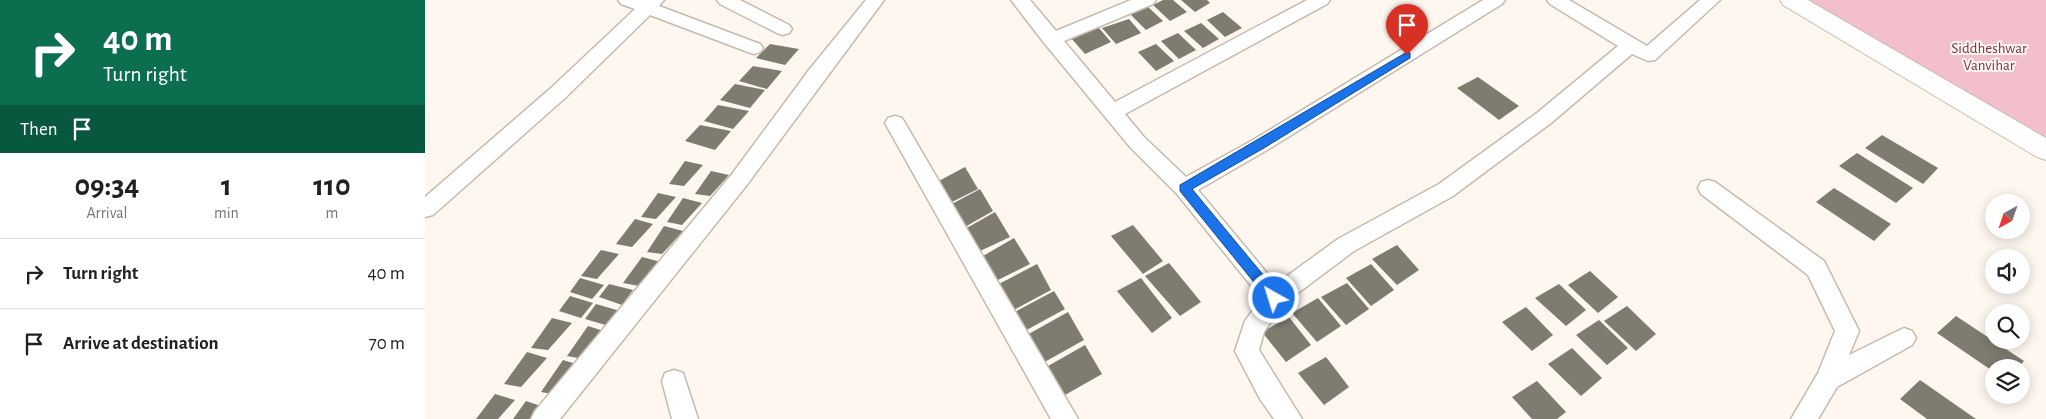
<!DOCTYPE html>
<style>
body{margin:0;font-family:"Alegreya Sans",sans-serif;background:#f2f2f2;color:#202124;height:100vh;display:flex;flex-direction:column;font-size:19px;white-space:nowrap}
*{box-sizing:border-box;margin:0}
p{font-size:16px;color:#757577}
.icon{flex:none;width:28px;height:28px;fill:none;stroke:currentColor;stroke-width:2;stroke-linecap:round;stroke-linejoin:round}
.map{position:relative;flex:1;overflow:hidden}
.panel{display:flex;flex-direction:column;background:#fff;width:425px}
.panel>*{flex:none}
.guide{background:#0b6e4f;color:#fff;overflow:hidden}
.needle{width:32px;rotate:220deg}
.controls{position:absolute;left:1560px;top:194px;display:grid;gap:10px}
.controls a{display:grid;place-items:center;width:45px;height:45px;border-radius:50%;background:#fff;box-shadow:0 2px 12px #0003;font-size:25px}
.pin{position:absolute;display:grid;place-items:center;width:42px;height:42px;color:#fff;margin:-51px -21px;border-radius:50% 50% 50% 0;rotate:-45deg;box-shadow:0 0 5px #0007}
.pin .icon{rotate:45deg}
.me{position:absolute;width:55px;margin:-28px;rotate:321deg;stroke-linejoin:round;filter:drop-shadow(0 0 4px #0008)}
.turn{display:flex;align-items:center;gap:18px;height:105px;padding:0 20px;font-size:22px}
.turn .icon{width:65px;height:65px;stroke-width:2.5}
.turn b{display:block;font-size:35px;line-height:42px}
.then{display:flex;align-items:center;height:48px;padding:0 20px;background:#0003;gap:10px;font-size:19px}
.eta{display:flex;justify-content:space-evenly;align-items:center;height:85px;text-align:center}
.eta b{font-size:30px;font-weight:700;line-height:35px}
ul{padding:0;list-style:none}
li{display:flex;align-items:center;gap:15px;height:70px;padding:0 20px;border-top:1px solid #e0e0e0}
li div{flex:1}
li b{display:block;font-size:19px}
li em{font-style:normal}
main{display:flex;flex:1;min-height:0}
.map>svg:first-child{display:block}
.green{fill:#f3bfcd}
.building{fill:#7d7c6f}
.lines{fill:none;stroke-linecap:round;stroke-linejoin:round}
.street-casing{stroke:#c5baaf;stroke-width:3}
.secondary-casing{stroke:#c5baaf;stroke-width:2}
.street{fill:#fff;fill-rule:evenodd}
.secondary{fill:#fff;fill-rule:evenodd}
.route{fill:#1a73e8;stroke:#114b97}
.labels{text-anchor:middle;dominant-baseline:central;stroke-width:4;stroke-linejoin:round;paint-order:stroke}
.park-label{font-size:15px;fill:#783249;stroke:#fef7f0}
</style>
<main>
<section class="panel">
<div class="guide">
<div class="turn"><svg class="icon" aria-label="right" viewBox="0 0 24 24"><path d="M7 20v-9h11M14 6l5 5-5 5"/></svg><div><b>40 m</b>Turn right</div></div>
<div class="then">Then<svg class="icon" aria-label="arrive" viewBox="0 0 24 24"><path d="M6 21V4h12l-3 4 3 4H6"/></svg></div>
</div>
<div class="eta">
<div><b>09:34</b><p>Arrival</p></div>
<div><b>1</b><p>min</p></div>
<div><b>110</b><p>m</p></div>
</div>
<ul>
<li><svg class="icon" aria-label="right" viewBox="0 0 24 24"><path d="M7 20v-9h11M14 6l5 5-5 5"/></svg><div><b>Turn right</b></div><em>40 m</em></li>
<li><svg class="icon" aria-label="arrive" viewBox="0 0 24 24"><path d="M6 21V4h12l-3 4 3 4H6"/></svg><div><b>Arrive at destination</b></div><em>70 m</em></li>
</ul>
</section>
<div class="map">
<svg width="1621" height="419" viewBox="0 0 1621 419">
<rect width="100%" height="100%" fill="#fef7f0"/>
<polygon class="green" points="1360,0 1621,0 1621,157"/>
<g class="building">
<polygon points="738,0 748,0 762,12 745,21 728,5"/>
<polygon points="756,0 782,0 785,3 770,12"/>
<polygon points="721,5 738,21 721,30 704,13"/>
<polygon points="798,12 817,28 800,37 782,20"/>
<polygon points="704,19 716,33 691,44 677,28"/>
<polygon points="776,23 794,39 778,48 759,31"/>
<polygon points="674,28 686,42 660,54 646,38"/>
<polygon points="753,33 771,50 754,59 736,41"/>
<polygon points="345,44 374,49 360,65 331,58"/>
<polygon points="731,44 749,61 731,71 713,52"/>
<polygon points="328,66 357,71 342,89 314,81"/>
<polygon points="1053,77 1094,106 1074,120 1032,88"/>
<polygon points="310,84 340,90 325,108 295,100"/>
<polygon points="293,105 324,111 308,129 279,121"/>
<polygon points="275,125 306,131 290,150 260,141"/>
<polygon points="1457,135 1513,168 1498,184 1440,148"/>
<polygon points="1432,153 1488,188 1471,203 1414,166"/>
<polygon points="260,161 278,165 259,186 244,184"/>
<polygon points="540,167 553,189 523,204 510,183"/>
<polygon points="286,171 304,175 285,196 270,194"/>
<polygon points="1409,188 1466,224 1449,241 1391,202"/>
<polygon points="555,189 568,211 538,228 525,205"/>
<polygon points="233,193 251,197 231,219 216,217"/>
<polygon points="258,198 277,203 257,225 242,222"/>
<polygon points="570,212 585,237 553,252 540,229"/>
<polygon points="210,219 228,224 207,247 191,244"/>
<polygon points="708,225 738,261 718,274 686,236"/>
<polygon points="239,226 258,231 237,254 222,252"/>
<polygon points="589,238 605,264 573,280 558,256"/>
<polygon points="972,245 994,270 972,285 947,259"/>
<polygon points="176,250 194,254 172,279 156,276"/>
<polygon points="217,257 236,262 214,286 198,283"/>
<polygon points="744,263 776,302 755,316 720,276"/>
<polygon points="612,264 626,290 585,312 570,286"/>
<polygon points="946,264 969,290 946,306 921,278"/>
<polygon points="1165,271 1193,297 1173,313 1143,285"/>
<polygon points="155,278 179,285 167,299 145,292"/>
<polygon points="716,278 747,318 727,333 692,291"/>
<polygon points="922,283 944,309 921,325 896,297"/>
<polygon points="184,284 208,290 197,305 174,297"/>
<polygon points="1134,284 1161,310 1141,326 1110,298"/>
<polygon points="629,291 640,309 598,332 586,314"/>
<polygon points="145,296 168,303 156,318 134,311"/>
<polygon points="893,298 916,326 892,342 867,313"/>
<polygon points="171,304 195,311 184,326 160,319"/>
<polygon points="1202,306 1231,334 1211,351 1179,321"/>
<polygon points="1101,307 1128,335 1107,351 1077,322"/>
<polygon points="643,312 659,340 616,364 600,336"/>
<polygon points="1531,316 1599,361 1593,368 1569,368 1569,372 1512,333"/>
<polygon points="864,317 886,345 861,362 837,332"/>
<polygon points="127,318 147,323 123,350 106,348"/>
<polygon points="1174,320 1203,348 1182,365 1151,335"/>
<polygon points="163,326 182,332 158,359 142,356"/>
<polygon points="660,345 677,374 633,399 616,370"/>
<polygon points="1147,348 1177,378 1156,396 1123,364"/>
<polygon points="102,352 122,358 96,387 79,384"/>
<polygon points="901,357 924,387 899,405 873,373"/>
<polygon points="138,360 158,366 133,395 116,392"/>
<polygon points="1495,380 1551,419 1502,419 1475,399"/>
<polygon points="1112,381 1141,412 1132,419 1107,419 1087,397"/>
<polygon points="70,394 90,400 73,419 51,419"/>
<polygon points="101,401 122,408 111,419 88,419"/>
</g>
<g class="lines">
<defs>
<g id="street">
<polygon points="193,0 239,0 234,6 335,44 338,48 335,52 329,54 323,52 225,15 140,98 8,215 0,217 0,197 126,88 210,9 196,4"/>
<polygon points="292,0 315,0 364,25 367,29 364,33 358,35 352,33 295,4"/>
<polygon points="441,0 459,0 321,186 135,419 106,419 110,411 307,174 384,70"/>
<polygon points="586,0 605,0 631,31 706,0 731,0 728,4 639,41 690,102 882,0 905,0 902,4 700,114 719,137 761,177 828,140 1058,0 1080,0 1077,4 842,150 773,190 851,284 913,239 1014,184 1112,113 1193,46 1125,4 1122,0 1144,0 1222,46 1275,0 1295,0 1230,60 1223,61 1207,54 1126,123 1028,196 929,251 857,305 839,332 834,350 877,419 849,419 835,399 810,351 820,321 836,298 752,194 705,147 620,44"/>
<polygon points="470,116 477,118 653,419 626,419 460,123 463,118"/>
<polygon points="1283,180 1290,182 1399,261 1434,331 1424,355 1479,328 1487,331 1491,338 1487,345 1412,387 1393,419 1366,419 1393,373 1410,331 1383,275 1276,194 1273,188 1276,182"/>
<polygon points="249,370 258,373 273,419 247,419 237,381 240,373"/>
</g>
<polygon id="secondary" points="1355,0 1383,0 1621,138 1621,160 1612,157 1358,5"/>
</defs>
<use href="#street" class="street-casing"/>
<use href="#secondary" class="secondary-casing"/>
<use href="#street" class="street"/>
<use href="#secondary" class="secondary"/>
</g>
<polygon class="route" points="982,52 985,53 985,58 839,148 767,189 854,294 855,298 854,302 845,302 755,191 755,185"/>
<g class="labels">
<g class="park-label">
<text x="1564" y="48">Siddheshwar<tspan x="1564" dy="17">Vanvihar</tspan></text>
</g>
</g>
</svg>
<div class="controls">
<a><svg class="needle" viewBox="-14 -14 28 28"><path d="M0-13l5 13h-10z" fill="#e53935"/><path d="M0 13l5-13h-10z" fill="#757577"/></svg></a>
<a><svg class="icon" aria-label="sound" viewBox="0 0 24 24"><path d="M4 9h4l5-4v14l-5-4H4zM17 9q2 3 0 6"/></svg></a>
<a><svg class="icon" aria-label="search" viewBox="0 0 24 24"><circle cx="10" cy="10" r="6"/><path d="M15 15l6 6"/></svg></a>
<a><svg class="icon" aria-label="layers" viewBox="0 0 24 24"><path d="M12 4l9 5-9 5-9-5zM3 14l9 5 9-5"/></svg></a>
</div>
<div class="pin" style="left:982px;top:55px;background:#d93025"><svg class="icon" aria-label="arrive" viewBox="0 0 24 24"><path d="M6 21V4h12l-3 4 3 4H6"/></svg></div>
<svg class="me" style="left:849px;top:298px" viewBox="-20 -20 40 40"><circle r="17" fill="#1a73e8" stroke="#fff" stroke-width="3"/><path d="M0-11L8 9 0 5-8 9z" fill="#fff"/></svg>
</div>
</main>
